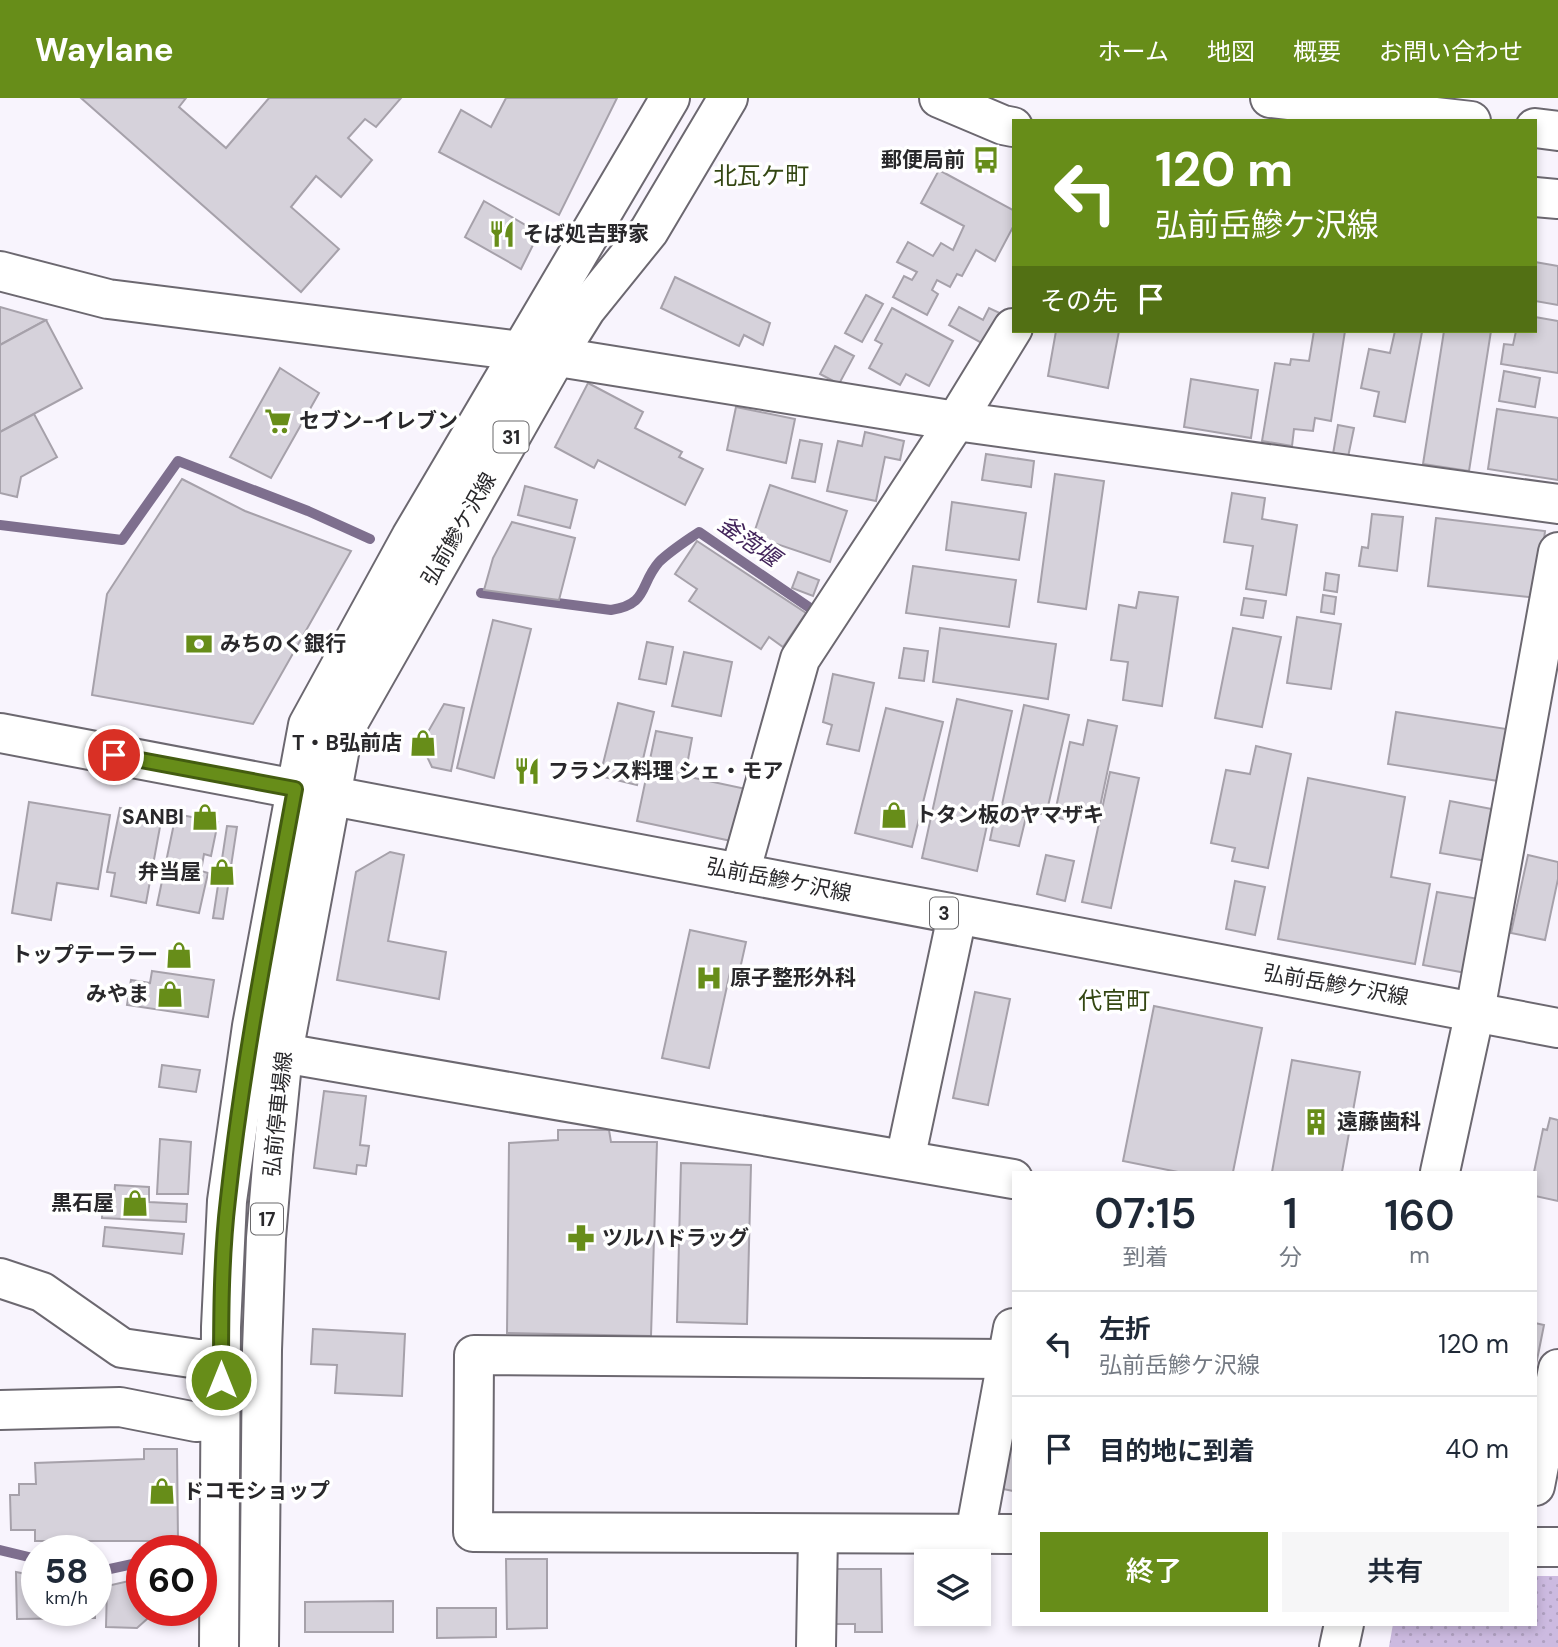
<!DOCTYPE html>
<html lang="ja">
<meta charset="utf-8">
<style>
body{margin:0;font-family:"DM Sans","Noto Sans JP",sans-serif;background:#f6f6f7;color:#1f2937;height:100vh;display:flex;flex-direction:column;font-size:26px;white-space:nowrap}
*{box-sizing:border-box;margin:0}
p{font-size:23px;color:#747a83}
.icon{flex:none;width:38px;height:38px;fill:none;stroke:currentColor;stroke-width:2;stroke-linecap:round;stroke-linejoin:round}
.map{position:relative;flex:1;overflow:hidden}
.panel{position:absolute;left:1012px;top:1073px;width:525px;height:455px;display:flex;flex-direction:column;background:#fff;border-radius:0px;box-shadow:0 4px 10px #0003}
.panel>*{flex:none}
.banner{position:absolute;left:1012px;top:21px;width:525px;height:214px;border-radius:0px;box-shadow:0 4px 10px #0003;background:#678d19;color:#fff;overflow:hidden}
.controls{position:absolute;left:914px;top:1451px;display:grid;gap:14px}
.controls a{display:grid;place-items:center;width:77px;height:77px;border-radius:0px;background:#fff;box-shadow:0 4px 10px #0003;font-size:35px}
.speed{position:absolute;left:21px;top:1437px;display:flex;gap:14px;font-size:35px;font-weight:700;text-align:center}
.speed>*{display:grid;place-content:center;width:91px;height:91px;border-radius:50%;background:#fff;box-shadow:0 4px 10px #0003;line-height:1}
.speed small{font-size:18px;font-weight:400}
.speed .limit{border:10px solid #d22;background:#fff;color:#111}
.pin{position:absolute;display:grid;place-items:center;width:60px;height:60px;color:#fff;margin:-30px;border:4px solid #fff;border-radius:50%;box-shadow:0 2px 7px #0007}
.me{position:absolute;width:77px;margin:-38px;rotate:0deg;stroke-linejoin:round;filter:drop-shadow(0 0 5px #0008)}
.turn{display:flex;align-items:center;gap:24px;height:147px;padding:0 28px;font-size:32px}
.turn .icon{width:91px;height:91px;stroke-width:2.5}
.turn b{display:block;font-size:49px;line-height:60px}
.then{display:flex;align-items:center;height:66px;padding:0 28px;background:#0003;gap:14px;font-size:26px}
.eta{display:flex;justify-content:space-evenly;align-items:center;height:119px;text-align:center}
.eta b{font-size:42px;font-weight:600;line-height:49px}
.button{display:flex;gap:14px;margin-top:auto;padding:14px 28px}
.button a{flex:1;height:80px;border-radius:0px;background:#678d19;color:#fff;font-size:28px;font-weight:600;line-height:80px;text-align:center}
.button a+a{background:#f6f6f7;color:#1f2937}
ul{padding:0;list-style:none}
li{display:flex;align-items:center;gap:21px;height:105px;padding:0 28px;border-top:2px solid #e0e1e3}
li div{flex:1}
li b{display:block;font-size:26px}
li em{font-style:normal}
header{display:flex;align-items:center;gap:42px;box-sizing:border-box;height:98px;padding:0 35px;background:#678d19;color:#fff}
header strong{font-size:33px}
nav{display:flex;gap:38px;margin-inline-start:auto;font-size:24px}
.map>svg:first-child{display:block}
.park{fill:url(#park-dots)}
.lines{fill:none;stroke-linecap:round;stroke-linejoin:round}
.stream{stroke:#7e6f8e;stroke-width:10}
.building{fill:#d6d2db;stroke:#a6a1aa;stroke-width:2}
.minor-casing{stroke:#6c6870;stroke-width:42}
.major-casing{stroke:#6c6870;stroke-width:42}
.minor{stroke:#fff;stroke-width:38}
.major{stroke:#fff;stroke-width:38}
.route-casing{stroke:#435c10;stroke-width:18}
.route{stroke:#678d19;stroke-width:12}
.labels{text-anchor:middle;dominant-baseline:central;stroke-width:7;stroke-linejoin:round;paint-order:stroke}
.shield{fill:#fff;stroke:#69686b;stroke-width:2}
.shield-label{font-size:19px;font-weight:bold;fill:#29282b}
.poi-label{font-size:21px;font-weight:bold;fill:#29282b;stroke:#fff;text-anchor:start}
.street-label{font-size:21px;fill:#29282b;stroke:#fff}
.water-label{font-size:23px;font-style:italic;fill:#42245a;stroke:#fff}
.quarter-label{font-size:24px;fill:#344713;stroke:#fff}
</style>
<header>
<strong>Waylane</strong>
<nav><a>ホーム</a><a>地図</a><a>概要</a><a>お問い合わせ</a></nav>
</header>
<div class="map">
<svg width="1558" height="1549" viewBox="0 0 1558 1549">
<defs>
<pattern id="park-dots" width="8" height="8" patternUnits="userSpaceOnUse" patternTransform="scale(1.75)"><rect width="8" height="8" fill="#ccbae0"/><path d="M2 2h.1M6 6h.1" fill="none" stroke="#afa0c0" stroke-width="1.8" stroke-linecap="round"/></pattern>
</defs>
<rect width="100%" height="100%" fill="#f8f4fd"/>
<polygon class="park" points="1535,1478 1558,1478 1558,1549 1389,1549 1393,1526 1535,1526"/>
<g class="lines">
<g class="stream">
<polyline points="0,427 122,442 178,363 308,413 370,441"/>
<path d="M 481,495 L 611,512 C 649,506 639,487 659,464 C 670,453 686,443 699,434 L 810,510"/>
<polyline points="0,1452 37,1461"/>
<polyline points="96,1474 142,1464"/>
</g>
</g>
<g class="building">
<polygon points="81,0 186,0 179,9 226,50 269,0 401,0 376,29 365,21 348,40 372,62 341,99 316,78 291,109 339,151 301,194"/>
<polygon points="506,0 617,0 559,117 439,54 461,12 491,29"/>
<polygon points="939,72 1013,112 1013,129 995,163 976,152 962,178 957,176 950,189 937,182 932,192 938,196 927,217 893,199 904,178 912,182 917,174 897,164 908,144 933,158 941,145 953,152 964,128 921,105"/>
<polygon points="484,103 539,135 521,171 465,139"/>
<polygon points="1535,164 1558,168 1558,207 1535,203"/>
<polygon points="675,179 770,225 763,247 744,237 739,248 661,210"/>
<polygon points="866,197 883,206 862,244 845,235"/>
<polygon points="0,209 46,222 0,247"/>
<polygon points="959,209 983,222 989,210 1004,217 987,248 949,227"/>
<polygon points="892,210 953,243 929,288 906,276 900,287 869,270 882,246 875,242"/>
<polygon points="1535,219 1558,223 1558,275 1501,266 1504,246 1513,247 1516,233 1535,233"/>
<polygon points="46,222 82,290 0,334 0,247"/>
<polygon points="1056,233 1119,233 1108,290 1048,278"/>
<polygon points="1314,233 1345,233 1331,323 1315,320 1313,333 1294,331 1292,348 1262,343 1275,265 1290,267 1291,261 1309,263"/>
<polygon points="1395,233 1422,234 1405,324 1374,318 1379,294 1361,290 1369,251 1390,255"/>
<polygon points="1444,233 1491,233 1469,373 1423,366"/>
<polygon points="835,248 854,258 839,286 820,276"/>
<polygon points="280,270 319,295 271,380 230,359"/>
<polygon points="1504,273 1540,280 1535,309 1499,303"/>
<polygon points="1191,281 1258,292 1251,340 1184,329"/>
<polygon points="588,285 643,314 635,330 682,354 679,359 703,371 685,407 598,362 594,370 555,349"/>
<polygon points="736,309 795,321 786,365 727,352"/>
<polygon points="1497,311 1558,320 1558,382 1488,371"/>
<polygon points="34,316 57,359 21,379 17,399 0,395 0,334"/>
<polygon points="1338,327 1354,330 1348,359 1333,356"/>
<polygon points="865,334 904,343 900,362 885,359 876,403 827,393 838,343 862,348"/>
<polygon points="800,342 822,346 815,384 792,380"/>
<polygon points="986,356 1034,363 1031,389 982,382"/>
<polygon points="1055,376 1104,383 1086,511 1038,504"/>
<polygon points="182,381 245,413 351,453 253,626 92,597 107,496"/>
<polygon points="770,387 847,413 830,464 753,438"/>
<polygon points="525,388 577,402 570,430 518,417"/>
<polygon points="1232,395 1265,400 1262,421 1297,427 1286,497 1246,491 1253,448 1224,444"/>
<polygon points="952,404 1026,415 1019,462 946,452"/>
<polygon points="1372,416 1403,419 1397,473 1359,468 1362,449 1368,450"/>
<polygon points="1436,420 1545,433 1537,500 1428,488"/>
<polygon points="512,424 575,440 559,502 484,492 493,460"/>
<polygon points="697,443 806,515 783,549 769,539 761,551 689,503 697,491 675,476"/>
<polygon points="913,468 1016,482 1009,529 906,515"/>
<polygon points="798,474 819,482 813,498 792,490"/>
<polygon points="1326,475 1339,477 1337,494 1324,492"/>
<polygon points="1139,494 1178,499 1162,608 1123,602 1128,564 1111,562 1119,507 1136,510"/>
<polygon points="1323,497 1336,499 1334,516 1321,514"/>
<polygon points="1244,500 1266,503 1263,520 1241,517"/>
<polygon points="1297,519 1341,526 1331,591 1287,585"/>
<polygon points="493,522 531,531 494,680 457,670"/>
<polygon points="940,530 1056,546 1048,601 933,584"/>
<polygon points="1233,530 1281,539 1262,629 1215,620"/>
<polygon points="647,544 673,549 666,586 639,581"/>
<polygon points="904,550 928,553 924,583 899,580"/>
<polygon points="684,554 732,564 721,618 672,608"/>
<polygon points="833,576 874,585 859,653 827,646 832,627 823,624"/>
<polygon points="957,601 1012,613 977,773 922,760"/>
<polygon points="618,605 654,614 637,687 600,678"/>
<polygon points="444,606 464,610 451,673 432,669 421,646"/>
<polygon points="1024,607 1069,617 1046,717 1002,707"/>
<polygon points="886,610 943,624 912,749 855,735"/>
<polygon points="1396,614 1513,632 1505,684 1388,666"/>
<polygon points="1088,622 1117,628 1097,723 1075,718 1073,723 1054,719 1070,644 1083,647"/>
<polygon points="656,633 692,640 685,678 746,691 736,744 637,723"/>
<polygon points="1256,648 1291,656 1268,770 1232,763 1235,750 1211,745 1226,672 1250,676"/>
<polygon points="1110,674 1139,680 1111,810 1082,804"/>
<polygon points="1308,680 1405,699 1391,779 1430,786 1415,866 1278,841"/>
<polygon points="1450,703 1497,712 1487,763 1440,755"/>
<polygon points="29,704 110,717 98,791 57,785 51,822 12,815"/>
<polygon points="120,710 162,718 146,805 111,798 115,775 107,774"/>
<polygon points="996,713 1026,719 1019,748 990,742"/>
<polygon points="176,716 218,724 211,758 204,756 201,773 208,775 199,815 157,807"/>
<polygon points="227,728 237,729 223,821 213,820"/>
<polygon points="390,754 404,757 388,843 446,854 439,901 337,882 356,774"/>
<polygon points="1046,757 1074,763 1065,803 1037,796"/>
<polygon points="1528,757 1558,764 1558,781 1545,842 1511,835"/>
<polygon points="1235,783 1265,789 1255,837 1226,831"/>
<polygon points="1437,794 1479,801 1466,875 1423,867"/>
<polygon points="690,832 746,844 740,871 731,870 709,970 662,960"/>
<polygon points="152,873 214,882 208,919 127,907 131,882 150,885"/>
<polygon points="975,894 1010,901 988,1007 953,1000"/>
<polygon points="1154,908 1262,930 1233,1074 1178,1074 1123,1063"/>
<polygon points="1292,962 1360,974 1342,1074 1272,1074"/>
<polygon points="162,967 200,972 196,994 159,989"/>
<polygon points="324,993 366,998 360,1047 369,1048 366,1068 357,1067 356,1076 314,1070"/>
<polygon points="1550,1020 1558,1022 1558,1103 1535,1098 1534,1074 1543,1031 1547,1032"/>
<polygon points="558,1032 609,1032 611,1044 657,1044 651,1238 507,1235 509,1045 558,1042"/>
<polygon points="160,1041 191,1044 188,1096 157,1096"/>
<polygon points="681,1065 751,1067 747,1226 677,1224"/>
<polygon points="115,1087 149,1089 149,1104 187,1106 186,1124 102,1120 103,1101 114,1101"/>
<polygon points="105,1129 184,1136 182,1156 103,1148"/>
<polygon points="1535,1225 1544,1227 1535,1272"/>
<polygon points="313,1231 405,1236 402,1298 335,1295 337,1267 311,1266"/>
<polygon points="1013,1334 1013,1393 1003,1391"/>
<polygon points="144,1351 177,1351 178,1443 35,1443 35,1432 11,1432 10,1397 19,1397 19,1386 36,1386 35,1365 144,1361"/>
<polygon points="506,1461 547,1461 547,1530 507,1531"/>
<polygon points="833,1471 881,1471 882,1534 855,1534 855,1526 833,1526"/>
<polygon points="16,1474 37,1478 37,1512 95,1512 95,1520 17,1521"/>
<polygon points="142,1480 142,1512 157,1512 137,1530 106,1529 107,1488"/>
<polygon points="393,1503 393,1534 305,1534 305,1504"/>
<polygon points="437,1510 496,1510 496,1539 437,1540"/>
</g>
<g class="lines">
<defs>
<g id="minor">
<polyline points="939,0 1003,27 1013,29"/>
<polyline points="1270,0 1471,23"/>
<polyline points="1535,30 1558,33"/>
<polyline points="1535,99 1558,101"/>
<polyline points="0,173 108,201 521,253 956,323 1558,406"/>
<polyline points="740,775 800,561 956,323 1013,230"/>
<polyline points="283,955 1013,1081"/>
<polyline points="905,1062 957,818"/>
<polyline points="1440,1074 1475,913 1558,454"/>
<polyline points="0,1180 42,1194 122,1250 198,1261 221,1261"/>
<polyline points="1006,1261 474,1257 473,1434 1013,1436"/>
<polyline points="0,1312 120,1309 196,1324 220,1323"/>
<polyline points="1535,1388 1558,1271"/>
<polyline points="975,1436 1013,1230"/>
<polyline points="1535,1449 1558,1449"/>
<polyline points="816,1549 818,1436"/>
<polyline points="1339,1549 1344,1526"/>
</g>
<g id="major">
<polyline points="0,635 1558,930"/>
<polyline points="219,1549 221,1229 227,1103 252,928 308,627 411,439 670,0"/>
<polyline points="259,1549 262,1252 266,1140 273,1056 283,955 343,634 556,259 586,211 649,133 728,0"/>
</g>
</defs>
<use href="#minor" class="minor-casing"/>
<use href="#major" class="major-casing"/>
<use href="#minor" class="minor"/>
<use href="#major" class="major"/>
</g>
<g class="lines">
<defs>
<path id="route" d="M 114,657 L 295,691 C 270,827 243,963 228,1101 C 221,1160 221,1222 221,1282"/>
</defs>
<use href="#route" class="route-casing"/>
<use href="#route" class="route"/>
</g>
<defs>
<symbol id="bus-bare" viewBox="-9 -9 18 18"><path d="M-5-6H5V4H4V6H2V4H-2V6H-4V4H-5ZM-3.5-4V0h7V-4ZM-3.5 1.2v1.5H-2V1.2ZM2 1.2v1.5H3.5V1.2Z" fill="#678d19" stroke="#fff" stroke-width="2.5" paint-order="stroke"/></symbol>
<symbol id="restaurant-bare" viewBox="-9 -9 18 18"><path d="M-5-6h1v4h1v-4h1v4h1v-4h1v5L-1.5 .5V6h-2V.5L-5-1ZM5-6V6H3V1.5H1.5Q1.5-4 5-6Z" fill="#678d19" stroke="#fff" stroke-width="2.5" paint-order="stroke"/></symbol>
<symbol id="supermarket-bare" viewBox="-9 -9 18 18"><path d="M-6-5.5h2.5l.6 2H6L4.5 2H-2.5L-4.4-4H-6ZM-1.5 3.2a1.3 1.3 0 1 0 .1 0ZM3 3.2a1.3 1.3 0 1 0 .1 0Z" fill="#678d19" stroke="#fff" stroke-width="2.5" paint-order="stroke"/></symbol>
<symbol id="bank-bare" viewBox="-9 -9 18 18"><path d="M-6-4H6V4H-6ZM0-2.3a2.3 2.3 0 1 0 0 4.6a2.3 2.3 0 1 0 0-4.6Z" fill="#678d19" stroke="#fff" stroke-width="2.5" paint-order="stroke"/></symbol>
<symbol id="shop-bare" viewBox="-9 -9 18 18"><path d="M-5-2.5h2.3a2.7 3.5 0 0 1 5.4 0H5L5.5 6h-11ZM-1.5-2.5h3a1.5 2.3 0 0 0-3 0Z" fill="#678d19" stroke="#fff" stroke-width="2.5" paint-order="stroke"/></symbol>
<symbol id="hospital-bare" viewBox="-9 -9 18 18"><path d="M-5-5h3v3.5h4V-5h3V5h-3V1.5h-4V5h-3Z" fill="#678d19" stroke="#fff" stroke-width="2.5" paint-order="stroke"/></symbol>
<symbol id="building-bare" viewBox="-9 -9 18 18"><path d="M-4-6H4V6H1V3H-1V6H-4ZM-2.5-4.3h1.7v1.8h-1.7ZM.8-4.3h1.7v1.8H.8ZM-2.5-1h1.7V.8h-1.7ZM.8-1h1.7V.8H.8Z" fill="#678d19" stroke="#fff" stroke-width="2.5" paint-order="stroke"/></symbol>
<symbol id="pharmacy-bare" viewBox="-9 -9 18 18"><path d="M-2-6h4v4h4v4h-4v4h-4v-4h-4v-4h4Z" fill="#678d19" stroke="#fff" stroke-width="2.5" paint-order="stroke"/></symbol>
</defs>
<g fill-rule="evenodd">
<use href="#bus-bare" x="967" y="43" width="38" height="38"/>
<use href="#restaurant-bare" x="483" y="117" width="38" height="38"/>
<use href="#supermarket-bare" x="259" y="304" width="38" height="38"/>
<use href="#bank-bare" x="180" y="527" width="38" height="38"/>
<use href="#shop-bare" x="404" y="626" width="38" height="38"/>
<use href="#restaurant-bare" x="508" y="654" width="38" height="38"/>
<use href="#shop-bare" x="875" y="698" width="38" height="38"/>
<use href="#shop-bare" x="186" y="700" width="38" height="38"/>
<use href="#shop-bare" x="203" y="755" width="38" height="38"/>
<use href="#shop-bare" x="160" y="838" width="38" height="38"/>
<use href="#hospital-bare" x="690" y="861" width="38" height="38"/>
<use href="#shop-bare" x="151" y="877" width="38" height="38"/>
<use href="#building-bare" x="1297" y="1005" width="38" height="38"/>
<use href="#shop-bare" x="116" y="1086" width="38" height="38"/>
<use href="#pharmacy-bare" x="562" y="1121" width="38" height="38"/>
<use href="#shop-bare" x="143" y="1374" width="38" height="38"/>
</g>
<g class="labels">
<g class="shield">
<rect x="493.5" y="323.5" width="35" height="31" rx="5"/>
<rect x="930" y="799.5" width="28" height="31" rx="5"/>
<rect x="251" y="1105.5" width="32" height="31" rx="5"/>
</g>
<g class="shield-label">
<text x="511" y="339">31</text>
<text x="944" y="815">3</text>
<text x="267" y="1121">17</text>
</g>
<g class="poi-label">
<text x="965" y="62" text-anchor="end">郵便局前</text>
<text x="523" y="136">そば処吉野家</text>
<text x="299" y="323">セブン-イレブン</text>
<text x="220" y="546">みちのく銀行</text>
<text x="402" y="645" text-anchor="end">T・B弘前店</text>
<text x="548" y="673">フランス料理 シェ・モア</text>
<text x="915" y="717">トタン板のヤマザキ</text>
<text x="184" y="719" text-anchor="end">SANBI</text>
<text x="201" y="774" text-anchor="end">弁当屋</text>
<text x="158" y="857" text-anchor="end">トップテーラー</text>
<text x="730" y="880">原子整形外科</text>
<text x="149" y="896" text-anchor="end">みやま</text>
<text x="1337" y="1024">遠藤歯科</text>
<text x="114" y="1105" text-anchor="end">黒石屋</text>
<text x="602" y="1140">ツルハドラッグ</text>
<text x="183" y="1393">ドコモショップ</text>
</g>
<g class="street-label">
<text transform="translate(459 431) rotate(-60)">弘前鰺ケ沢線</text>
<text transform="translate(779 782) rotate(11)">弘前岳鰺ケ沢線</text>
<text transform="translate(1336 887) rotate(10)">弘前岳鰺ケ沢線</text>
<text transform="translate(278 1016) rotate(-84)">弘前停車場線</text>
</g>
<g class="water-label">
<text transform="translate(749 443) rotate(35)">釜萢堰</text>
</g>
<g class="quarter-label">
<text x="761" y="77">北瓦ケ町</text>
<text x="1114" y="902">代官町</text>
</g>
</g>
</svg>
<div class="controls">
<a><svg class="icon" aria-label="layers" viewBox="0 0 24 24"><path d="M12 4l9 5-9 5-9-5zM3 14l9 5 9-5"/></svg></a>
</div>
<div class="speed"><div>58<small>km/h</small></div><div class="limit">60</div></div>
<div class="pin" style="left:114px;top:657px;background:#d93025"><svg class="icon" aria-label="arrive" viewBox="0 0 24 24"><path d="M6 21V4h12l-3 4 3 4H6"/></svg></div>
<svg class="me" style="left:221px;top:1282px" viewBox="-20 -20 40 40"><circle r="17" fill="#678d19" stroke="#fff" stroke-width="3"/><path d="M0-11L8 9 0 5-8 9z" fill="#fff"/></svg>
<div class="banner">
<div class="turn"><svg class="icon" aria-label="left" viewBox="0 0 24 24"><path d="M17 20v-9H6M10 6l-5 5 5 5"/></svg><div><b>120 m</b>弘前岳鰺ケ沢線</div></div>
<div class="then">その先<svg class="icon" aria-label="arrive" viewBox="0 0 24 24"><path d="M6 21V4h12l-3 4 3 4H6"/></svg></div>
</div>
<section class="panel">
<div class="eta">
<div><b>07:15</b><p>到着</p></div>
<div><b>1</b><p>分</p></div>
<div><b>160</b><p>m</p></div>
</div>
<ul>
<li><svg class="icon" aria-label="left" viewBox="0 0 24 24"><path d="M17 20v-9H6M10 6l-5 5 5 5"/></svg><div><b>左折</b><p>弘前岳鰺ケ沢線</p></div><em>120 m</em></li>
<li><svg class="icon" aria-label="arrive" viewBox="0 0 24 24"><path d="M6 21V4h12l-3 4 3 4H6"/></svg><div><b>目的地に到着</b></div><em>40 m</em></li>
</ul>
<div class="button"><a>終了</a><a>共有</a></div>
</section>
</div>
